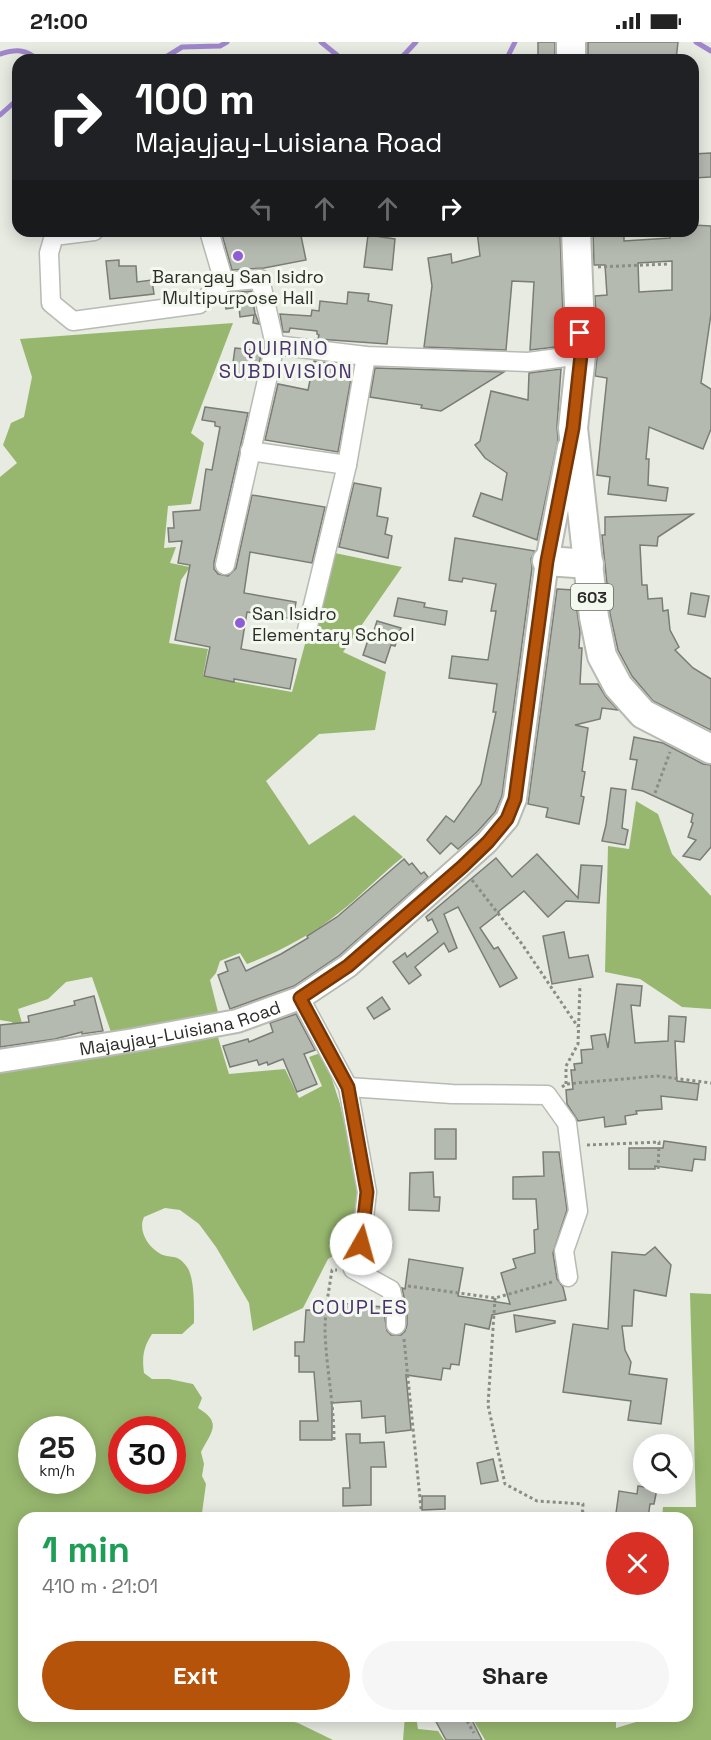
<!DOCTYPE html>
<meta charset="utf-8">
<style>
body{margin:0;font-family:"Space Grotesk",sans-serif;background:#f6f6f6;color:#222;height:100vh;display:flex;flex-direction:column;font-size:22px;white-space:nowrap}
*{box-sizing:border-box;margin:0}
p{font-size:20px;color:#767676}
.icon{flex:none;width:33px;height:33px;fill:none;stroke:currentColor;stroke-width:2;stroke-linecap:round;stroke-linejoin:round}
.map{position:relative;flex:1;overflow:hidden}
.drawer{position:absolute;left:18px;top:1470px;width:675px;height:210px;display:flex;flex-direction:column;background:#fff;border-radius:18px;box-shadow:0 3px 15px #0003}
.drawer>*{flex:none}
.top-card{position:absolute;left:12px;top:12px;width:687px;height:183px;border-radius:18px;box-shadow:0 3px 15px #0003;background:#202124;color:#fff;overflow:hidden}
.fabs{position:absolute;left:633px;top:1392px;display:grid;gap:12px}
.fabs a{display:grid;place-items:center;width:60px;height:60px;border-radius:50%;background:#fff;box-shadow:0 3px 15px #0003;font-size:30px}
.speed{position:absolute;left:18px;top:1374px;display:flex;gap:12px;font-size:30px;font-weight:700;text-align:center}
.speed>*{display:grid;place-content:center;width:78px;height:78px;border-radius:50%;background:#fff;box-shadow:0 3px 15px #0003;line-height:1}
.speed small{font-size:15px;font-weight:400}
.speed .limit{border:9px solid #d22;background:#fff;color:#111}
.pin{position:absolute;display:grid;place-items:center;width:51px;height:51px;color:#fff;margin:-26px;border-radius:12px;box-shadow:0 3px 9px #0006}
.me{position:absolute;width:66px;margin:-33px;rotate:7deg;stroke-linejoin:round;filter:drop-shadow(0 0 4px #0008)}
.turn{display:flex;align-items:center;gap:21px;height:126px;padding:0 24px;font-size:27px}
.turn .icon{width:78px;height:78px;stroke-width:2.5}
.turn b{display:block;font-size:42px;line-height:51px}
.lanes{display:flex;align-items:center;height:57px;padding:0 24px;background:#0003;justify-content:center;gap:30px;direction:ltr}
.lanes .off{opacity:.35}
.round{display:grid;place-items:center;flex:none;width:63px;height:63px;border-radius:32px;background:#f6f6f6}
.overview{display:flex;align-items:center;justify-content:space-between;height:102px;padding:0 24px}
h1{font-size:36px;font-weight:600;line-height:45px;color:#1e9e55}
.button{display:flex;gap:12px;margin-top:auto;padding:12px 24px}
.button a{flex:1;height:69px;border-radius:36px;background:#b45309;color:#fff;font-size:24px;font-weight:600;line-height:69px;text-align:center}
.button a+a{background:#f6f6f6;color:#222}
.status{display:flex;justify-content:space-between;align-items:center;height:42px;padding:0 30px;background:#fff;direction:ltr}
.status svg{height:16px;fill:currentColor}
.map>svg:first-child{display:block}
.forest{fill:#97b76e;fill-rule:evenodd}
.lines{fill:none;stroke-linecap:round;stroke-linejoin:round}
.stream{stroke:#9f86cb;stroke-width:5}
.building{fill:#b5bab1;stroke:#797d75;stroke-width:1.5;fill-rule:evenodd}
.minor-casing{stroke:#b7bbb3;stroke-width:21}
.tertiary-casing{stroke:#b7bbb3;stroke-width:26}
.primary-casing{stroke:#b7bbb3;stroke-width:32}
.path{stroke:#8a8d87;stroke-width:3;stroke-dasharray:3 3;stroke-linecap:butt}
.minor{stroke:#fff;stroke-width:18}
.tertiary{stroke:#fff;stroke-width:22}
.primary{stroke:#fff;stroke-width:28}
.route-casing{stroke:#753606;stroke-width:15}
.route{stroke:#b45309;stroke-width:10}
.poi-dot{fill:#905dd6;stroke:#f4f9ef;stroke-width:2}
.labels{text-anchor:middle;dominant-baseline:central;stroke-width:6;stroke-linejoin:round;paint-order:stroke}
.shield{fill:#f4f9ef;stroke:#686a65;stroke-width:1.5}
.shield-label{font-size:16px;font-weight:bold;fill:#2c2d2a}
.poi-label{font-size:18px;fill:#2c2d2a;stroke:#f4f9ef}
.street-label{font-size:18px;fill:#2c2d2a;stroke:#f4f9ef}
.neighbourhood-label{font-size:20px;letter-spacing:1.5px;fill:#4b326e;stroke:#f4f9ef}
</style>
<div class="status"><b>21:00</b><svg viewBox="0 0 49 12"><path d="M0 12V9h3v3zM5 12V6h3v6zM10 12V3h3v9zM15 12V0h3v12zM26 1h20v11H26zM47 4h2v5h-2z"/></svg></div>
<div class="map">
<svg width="711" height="1698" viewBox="0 0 711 1698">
<rect width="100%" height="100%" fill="#e7ebe2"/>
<g class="forest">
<path d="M 233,281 L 191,391 L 204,401 L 191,462 L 168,464 L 164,506 L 176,505 L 170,521 L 190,525 L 181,538 L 169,601 L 208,607 L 203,634 L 292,650 L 330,510 L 402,525 L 343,610 L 386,630 L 375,688 L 319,692 L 266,739 L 309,803 L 354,773 L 403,815 C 381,832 362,853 340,870 C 313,892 279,910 247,922 L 240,911 L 220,919 L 216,931 L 210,938 L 220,978 L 113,996 L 92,935 L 66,940 L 48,957 L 18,967 L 22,981 L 13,984 L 12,980 L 0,978 L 0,435 L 17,421 L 3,403 L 11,381 L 24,375 L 32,335 L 20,297 Z"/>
<polygon points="636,759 658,772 672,812 711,854 711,967 682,965 640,937 605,930 608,804 629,807"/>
<path d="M 217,992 L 229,1032 L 285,1027 L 299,1056 L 322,1044 L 309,1015 L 323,1010 L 340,1062 L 359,1146 L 352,1203 L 328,1217 L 303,1266 L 253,1289 L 249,1261 L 216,1205 L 199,1182 L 180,1168 L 165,1166 L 144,1175 C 138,1188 147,1204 159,1211 C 170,1218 177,1210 187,1225 C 195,1236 194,1268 194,1281 L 182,1292 L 152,1292 C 143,1306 142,1315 144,1331 L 152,1337 L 169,1337 L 193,1342 L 202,1356 L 198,1366 C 223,1381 211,1390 201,1410 L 204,1422 L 202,1434 L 206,1442 L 202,1471 L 206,1476 L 24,1476 L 24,1674 L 270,1674 L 298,1681 L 333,1698 L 0,1698 L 0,1026 ZM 32,1388 L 82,1388 L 82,1438 L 32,1438 ZM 122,1388 L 172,1388 L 172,1438 L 122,1438 Z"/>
<polygon points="690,1251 711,1252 711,1698 485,1698 471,1674 616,1674 616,1686 656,1674 687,1674 687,1476 662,1476 663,1465 696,1465"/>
<polygon points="405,1674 416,1674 418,1687 438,1689 444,1698 403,1698"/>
</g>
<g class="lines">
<g class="stream">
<polyline points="321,0 343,18"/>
<polyline points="696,0 711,9"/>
<path d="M 0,12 C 16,7 26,7 38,18"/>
<polyline points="161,18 182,5 220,4 227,0"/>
<polyline points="389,18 403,14 416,0"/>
<polyline points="506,18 515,0"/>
<polyline points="0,73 18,57"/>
</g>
</g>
<g class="building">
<rect x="538" y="0" width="17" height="18"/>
<polygon points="588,0 678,0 676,18 588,18"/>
<polygon points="711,111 711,135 693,136 693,112"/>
<path d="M 693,183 L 711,184 L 711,272 L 701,341 L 711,347 L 711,387 L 703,407 L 649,385 L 646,417 L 649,417 L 648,443 L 668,446 L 666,459 L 608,452 L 610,435 L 597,433 L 607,336 L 595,334 L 598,307 L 595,254 L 607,253 L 605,223 L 594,223 L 593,189 L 624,189 L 624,199 L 670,196 L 670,189 L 693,189 ZM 672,219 L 672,248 L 639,250 L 638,221 Z"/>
<polygon points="221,189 300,189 306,218 264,226 232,228"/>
<polygon points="477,189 560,189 564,304 530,308 534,240 512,239 506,308 424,305 432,244 428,216 451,212 452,221 480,214"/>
<polygon points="368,193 395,197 392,228 364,225"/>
<polygon points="119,218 119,224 136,224 137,240 152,238 154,252 110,257 106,219"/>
<polygon points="251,249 255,271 259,282 253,281 254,273 240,275 239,265 226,267 224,255 229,251"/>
<polygon points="348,250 369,252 368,259 392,263 387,302 318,297 319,293 317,292 317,289 290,286 289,290 283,290 280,272 311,274 312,268 319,269 320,259 347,262"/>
<polygon points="235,306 262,309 255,338 231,335"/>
<polygon points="314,319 335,322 334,329 352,331 338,410 265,398 278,342 308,348"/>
<polygon points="375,326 504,330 441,369 421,366 422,363 370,355"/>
<polygon points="561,327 557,384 558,398 537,498 473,474 481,451 502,458 507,431 485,416 475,403 480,399 491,349 528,358 529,331"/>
<polygon points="205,365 248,371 214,520 214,527 218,532 228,534 236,526 252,453 325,465 312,521 250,510 244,551 296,560 293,577 247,570 241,607 296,617 290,647 234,637 234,640 204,634 210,605 175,598 190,523 178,521 182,499 169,500 168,486 174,486 173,470 200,468 206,427 212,428 220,385 215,384 215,380 202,378"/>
<polygon points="354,441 381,446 377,474 388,476 385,492 392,494 388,516 339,505"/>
<polygon points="693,472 658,495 657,504 640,503 642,543 647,543 648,557 662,556 663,569 668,568 670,588 679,605 675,608 693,626 711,637 711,688 653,659 632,634 618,608 610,572 602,493 605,493 605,475"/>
<polygon points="455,496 535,509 531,517 532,526 502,754 495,770 477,790 458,807 451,801 440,812 427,798 446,774 454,780 481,742 496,670 493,670 497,642 449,636 452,614 488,618 496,569 491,569 496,542 463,536 462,540 449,538"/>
<polygon points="557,547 574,548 580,590 579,606 582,606 580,642 598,642 606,655 618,668 602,666 600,677 575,683 588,686 582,729 585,730 581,754 584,755 579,782 546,775 548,766 528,762"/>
<polygon points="691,551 709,554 705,575 688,572"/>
<polygon points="398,556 425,561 424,565 447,569 445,583 394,574"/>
<polygon points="377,579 401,586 395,604 391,603 385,621 363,613 368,598 371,598"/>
<polygon points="634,695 663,701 703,722 711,723 711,805 700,818 683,814 696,798 688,795 693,781 691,780 693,772 643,749 632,747 637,718 630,717"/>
<polygon points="611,746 626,748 622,786 628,788 625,803 602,799 606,783"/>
<polygon points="537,812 578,856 581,823 602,824 599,861 566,859 548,875 524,849 498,870 499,871 480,886 494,907 498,905 517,936 500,945 458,865 444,872 457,906 449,910 444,901 415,925 421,933 409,942 393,920 405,911 407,915 438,890 432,877 428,879 426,875 496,816 512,835"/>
<polygon points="404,817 409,823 412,821 421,832 424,830 428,835 340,913 294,944 230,967 218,933 228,929 225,920 239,915 246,929 281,912 308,896 307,894 337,875"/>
<polygon points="564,890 569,916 588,913 593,935 552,942 543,894"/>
<polygon points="617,942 642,944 640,964 631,963 635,1001 668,999 669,974 686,975 684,1000 675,999 677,1039 699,1042 697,1058 661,1054 662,1067 636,1069 637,1072 625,1074 626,1082 605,1085 604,1075 578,1079 567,1062 566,1048 573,1047 571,1028 575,1028 574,1022 582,1021 581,1008 593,1007 591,994 605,992 608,1006"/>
<polygon points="94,954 103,989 82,992 82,990 55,997 0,1005 0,983 29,980 28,974 75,963 74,959"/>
<polygon points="382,955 390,967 374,977 367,966"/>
<polygon points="296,972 315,1008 304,1012 317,1042 297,1050 283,1017 268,1023 267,1020 259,1023 257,1018 230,1025 223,1004 248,997 249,1000 273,990 270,981"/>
<rect x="435" y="1087" width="21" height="30"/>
<polygon points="664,1099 706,1105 705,1118 694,1117 692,1129 655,1124 655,1127 629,1127 629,1106 663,1106"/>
<polygon points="543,1110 559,1110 567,1168 553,1211 557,1237 563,1245 566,1258 492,1273 489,1287 465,1282 459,1323 451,1322 450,1327 443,1326 441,1338 406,1333 411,1388 386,1391 385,1374 362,1376 361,1359 332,1361 332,1398 300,1398 300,1379 318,1379 314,1330 299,1330 299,1314 295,1314 295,1300 304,1300 306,1268 339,1269 340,1261 383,1265 387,1289 391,1293 401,1293 405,1289 407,1283 407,1269 402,1246 405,1247 409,1217 463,1226 458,1254 510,1262 501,1231 516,1226 513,1217 535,1211 534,1188 538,1187 536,1157 513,1157 513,1135 544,1134"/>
<polygon points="433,1130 434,1155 440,1155 439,1169 409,1168 410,1131"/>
<polygon points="655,1205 671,1223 666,1254 634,1248 632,1284 622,1284 625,1308 631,1320 629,1332 667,1337 661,1382 628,1378 631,1359 563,1350 573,1282 608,1287 612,1210 645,1213"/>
<polygon points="514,1273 555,1279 555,1281 516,1290"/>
<polygon points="346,1392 360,1392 360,1401 384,1400 386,1425 371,1425 371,1463 343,1464 343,1446 350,1446"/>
<polygon points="493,1417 498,1439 481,1442 477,1421"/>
<polygon points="638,1444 657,1447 654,1462 650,1462 648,1476 616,1471 619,1449 637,1452"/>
<polygon points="422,1454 445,1454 445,1467 422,1468"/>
<polygon points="433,1674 470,1674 482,1698 446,1698"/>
</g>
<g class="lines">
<defs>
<g id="minor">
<polyline points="94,189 54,194 49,211 51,261 73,279 199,262 224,240 209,189"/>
<polyline points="224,240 260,237 275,303 225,523"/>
<polyline points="275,303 366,314 528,320 581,313"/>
<polyline points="250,409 347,423"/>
<polyline points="307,588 347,423 366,314"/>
<polyline points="300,956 348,1045 367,1150 361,1202 353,1227 391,1248 396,1271 396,1283"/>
<polyline points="348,1045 452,1052 547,1053 567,1081 578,1169 564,1209 568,1235"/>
</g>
<g id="tertiary">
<path id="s1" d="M 0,1019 L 134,998 L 237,979 L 300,956 L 348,924 L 487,800 L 507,777 L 515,757 L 547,519 L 569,405"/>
</g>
<g id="primary">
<polyline points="571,0 571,18"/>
<polyline points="576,189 581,313 573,386 594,575 602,614 618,644 643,672 711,707"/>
<polyline points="547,519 589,522"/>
</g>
</defs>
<use href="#minor" class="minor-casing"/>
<use href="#tertiary" class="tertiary-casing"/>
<use href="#primary" class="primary-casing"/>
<g class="path">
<polyline points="598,225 667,222"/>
<polyline points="655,751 670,710"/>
<polyline points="472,838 522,902 578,985"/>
<polyline points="566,1042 566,1024 578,1002 580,943"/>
<polyline points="562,1045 566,1042 657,1034 711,1041"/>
<polyline points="587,1103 659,1100 658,1128"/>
<polyline points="408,1244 495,1256 552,1240"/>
<polyline points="495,1256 488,1363 505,1442 537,1459 583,1462 582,1476"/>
<polyline points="404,1297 422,1476"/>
<path d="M 334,1398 C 334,1361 326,1325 325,1288 C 325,1267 329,1248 332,1228 L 337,1228"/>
<polyline points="582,1471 631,1476"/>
<polyline points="464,1674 474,1691"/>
</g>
<use href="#minor" class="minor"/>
<use href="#tertiary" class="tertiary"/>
<use href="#primary" class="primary"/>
</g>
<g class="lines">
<defs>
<polyline id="route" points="361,1202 367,1150 348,1045 300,956 348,924 462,825 488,800 507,777 515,757 547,519 573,386 581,313 580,291"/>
</defs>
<use href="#route" class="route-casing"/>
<use href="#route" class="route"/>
</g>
<g class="poi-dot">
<circle cx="238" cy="214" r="6"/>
<circle cx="240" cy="581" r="6"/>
</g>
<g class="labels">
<rect class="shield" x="571" y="542" width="42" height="26" rx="4.5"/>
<g class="shield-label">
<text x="592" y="555">603</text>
</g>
<g class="poi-label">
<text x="238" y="234">Barangay San Isidro<tspan x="238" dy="21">Multipurpose Hall</tspan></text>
<text x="252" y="571" text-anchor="start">San Isidro<tspan x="252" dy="21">Elementary School</tspan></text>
</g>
<g class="street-label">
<text stroke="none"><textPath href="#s1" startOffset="183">Majayjay-Luisiana Road</textPath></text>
</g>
<g class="neighbourhood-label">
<text x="286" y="306">QUIRINO<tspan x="286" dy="23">SUBDIVISION</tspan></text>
<text x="360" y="1265">COUPLES</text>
</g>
</g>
</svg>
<div class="fabs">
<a><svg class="icon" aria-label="search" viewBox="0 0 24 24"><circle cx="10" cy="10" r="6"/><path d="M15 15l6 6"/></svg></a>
</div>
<div class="speed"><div>25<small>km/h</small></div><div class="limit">30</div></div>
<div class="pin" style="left:580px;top:291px;background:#d93025"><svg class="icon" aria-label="arrive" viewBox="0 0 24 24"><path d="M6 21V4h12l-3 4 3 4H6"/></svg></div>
<svg class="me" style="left:361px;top:1202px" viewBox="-20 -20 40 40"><circle r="19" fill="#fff"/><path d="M0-13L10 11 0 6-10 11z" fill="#b45309"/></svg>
<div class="top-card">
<div class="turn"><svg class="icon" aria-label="right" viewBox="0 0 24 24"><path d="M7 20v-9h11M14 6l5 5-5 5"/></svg><div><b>100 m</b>Majayjay-Luisiana Road</div></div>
<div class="lanes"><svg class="icon off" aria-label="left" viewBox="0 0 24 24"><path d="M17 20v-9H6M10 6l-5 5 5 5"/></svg><svg class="icon off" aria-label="ahead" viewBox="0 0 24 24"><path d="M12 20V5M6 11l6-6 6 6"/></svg><svg class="icon off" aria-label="ahead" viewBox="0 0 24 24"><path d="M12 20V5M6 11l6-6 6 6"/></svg><svg class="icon" aria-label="right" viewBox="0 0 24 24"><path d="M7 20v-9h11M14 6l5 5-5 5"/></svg></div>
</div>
<section class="drawer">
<div class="overview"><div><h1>1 min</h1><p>410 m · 21:01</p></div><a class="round" style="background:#d93025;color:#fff"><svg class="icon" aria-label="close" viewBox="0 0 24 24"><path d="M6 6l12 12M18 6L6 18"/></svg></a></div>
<div class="button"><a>Exit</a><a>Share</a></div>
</section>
</div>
